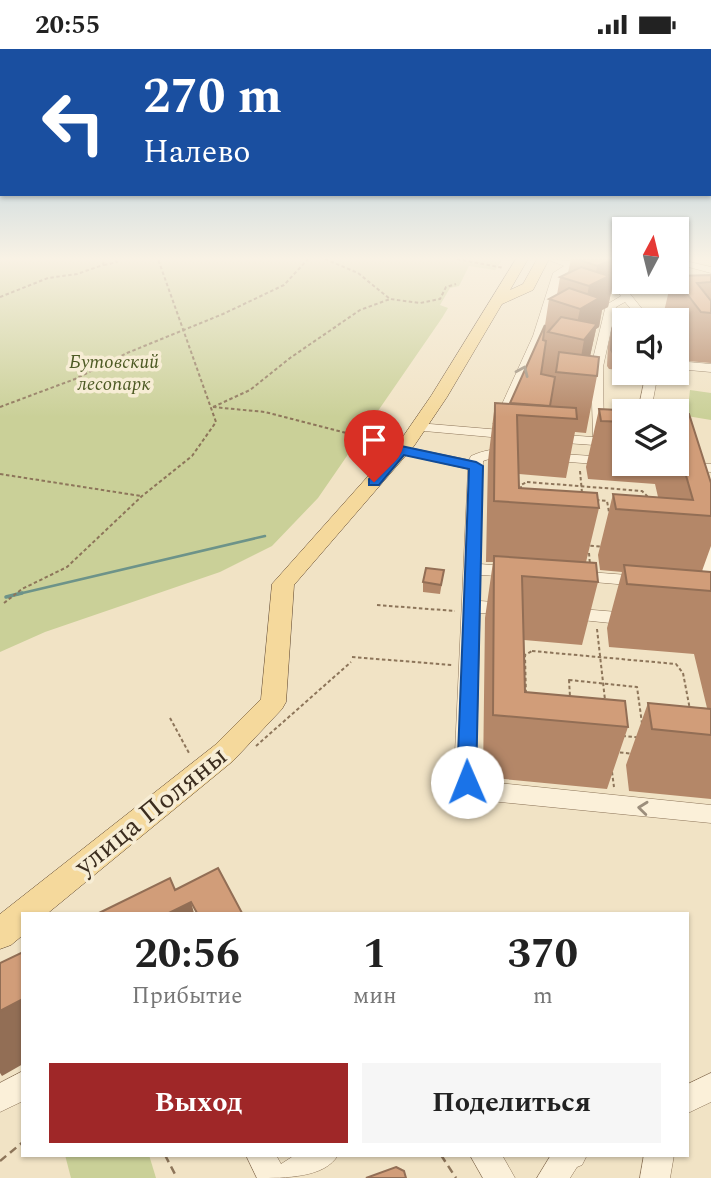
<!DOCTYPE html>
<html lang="ru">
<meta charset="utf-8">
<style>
body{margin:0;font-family:Spectral,serif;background:#f6f6f6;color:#222;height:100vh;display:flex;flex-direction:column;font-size:26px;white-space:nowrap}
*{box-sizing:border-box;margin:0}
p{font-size:23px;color:#767676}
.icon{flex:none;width:38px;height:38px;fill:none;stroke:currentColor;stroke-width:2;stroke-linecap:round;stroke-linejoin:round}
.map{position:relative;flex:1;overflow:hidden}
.drawer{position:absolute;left:21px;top:863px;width:668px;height:245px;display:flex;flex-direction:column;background:#fff;border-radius:0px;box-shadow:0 2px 5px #0004}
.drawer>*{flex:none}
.hud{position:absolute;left:0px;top:0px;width:712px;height:147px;box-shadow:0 2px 5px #0004;background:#1a4fa0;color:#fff;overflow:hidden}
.needle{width:46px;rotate:7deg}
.controls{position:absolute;left:612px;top:168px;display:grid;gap:14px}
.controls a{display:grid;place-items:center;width:77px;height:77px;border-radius:0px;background:#fff;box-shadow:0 2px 5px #0004;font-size:35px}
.pin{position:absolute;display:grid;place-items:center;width:60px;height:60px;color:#fff;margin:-72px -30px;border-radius:50% 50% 50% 0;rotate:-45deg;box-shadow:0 0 7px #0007}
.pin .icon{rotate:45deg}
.me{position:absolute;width:77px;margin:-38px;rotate:359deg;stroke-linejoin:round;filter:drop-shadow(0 0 5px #0008)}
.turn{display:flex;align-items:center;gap:24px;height:147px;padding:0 28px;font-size:32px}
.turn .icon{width:91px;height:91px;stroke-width:2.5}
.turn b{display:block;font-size:49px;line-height:60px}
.eta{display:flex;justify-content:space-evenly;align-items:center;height:119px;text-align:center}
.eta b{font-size:42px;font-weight:700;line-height:49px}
.primary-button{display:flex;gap:14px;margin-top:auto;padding:14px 28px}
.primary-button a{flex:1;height:80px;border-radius:0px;background:#9f2728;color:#fff;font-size:28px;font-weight:700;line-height:80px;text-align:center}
.primary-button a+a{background:#f6f6f6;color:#222}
.status{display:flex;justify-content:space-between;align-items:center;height:49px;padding:0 35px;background:#fff;direction:ltr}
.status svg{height:19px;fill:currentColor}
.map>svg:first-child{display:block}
.green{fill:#cad098}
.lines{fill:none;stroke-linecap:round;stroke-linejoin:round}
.stream-far1{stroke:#6d9389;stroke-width:2.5}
.stream{stroke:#6d9389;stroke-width:3.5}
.minor-casing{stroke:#8d755a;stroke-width:1}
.major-casing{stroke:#5b432e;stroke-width:1}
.path-far1{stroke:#8d755a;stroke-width:2;stroke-dasharray:3.5 2.5;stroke-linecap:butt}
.path{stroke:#8d755a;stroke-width:2.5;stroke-dasharray:8 5;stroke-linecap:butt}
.minor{fill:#fbf0d9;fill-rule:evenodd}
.major{fill:#f5d99c;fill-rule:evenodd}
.wall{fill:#b48768}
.shaded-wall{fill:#926e55}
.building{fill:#d19d79;stroke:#926e55;stroke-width:2}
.oneway{stroke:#9c8e7c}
.route{fill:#1a73e8;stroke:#114b97;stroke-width:2}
.labels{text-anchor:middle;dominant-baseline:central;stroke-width:7;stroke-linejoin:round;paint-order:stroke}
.far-park-label{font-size:19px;font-style:italic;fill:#4d5a24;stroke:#f7edd5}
.near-street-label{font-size:28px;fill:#3c2d1f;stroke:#f7edd5}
</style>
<div class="status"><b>20:55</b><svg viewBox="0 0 49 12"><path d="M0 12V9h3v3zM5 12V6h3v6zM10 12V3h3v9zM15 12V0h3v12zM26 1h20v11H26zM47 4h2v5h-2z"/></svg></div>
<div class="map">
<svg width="711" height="1129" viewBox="0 0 711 1129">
<rect width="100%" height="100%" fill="#f1e3c5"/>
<g class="green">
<polygon points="0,210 503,210 495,221 469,217 459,237 450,239 440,256 448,259 442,269 318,449 272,497 220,523 45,583 0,603"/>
<polygon points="690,341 711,344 711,371 687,367"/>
<polygon points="65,1106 149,1106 156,1129 71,1129"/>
</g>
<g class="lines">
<polyline class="stream-far1" points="14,546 265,487"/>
<polyline class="stream" points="6,548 22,544"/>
<defs>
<g id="minor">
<polygon points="546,210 574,212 607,222 614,218 625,218 625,224 615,226 647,266 711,265 711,271 640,271 625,253 616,258 603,318 604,389 625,387 625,395 608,397 551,393 544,389 551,385 593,388 591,318 606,256 621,247 605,228 574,219 563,226 545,287 507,375 500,379 493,375 533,287 553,224 564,217"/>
<polygon points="677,210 711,218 711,224 677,215"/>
<polygon points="677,312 711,315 711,323 677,320"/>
<polygon points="646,324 658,324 651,362 638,362"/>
<polygon points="418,374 513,382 520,386 513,390 413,381 413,375"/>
<path d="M 401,397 L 469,411 L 471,407 C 484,401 505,396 517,406 C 508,414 494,407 483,412 L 480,515 L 516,518 L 524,523 L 516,528 L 480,526 L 480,552 L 508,554 L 517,560 L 508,566 L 480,564 L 476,726 L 479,732 L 711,756 L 711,774 L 480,751 L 463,744 L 454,726 L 468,420 L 396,404 L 394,401 Z"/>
<polygon points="545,404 625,409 625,415 631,415 625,417 540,411 538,408"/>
<polygon points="677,413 711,415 711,423 648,419 641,415 677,415"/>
<polygon points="701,483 707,485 711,495 711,529 703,524 693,488"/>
<polygon points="575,522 641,527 649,532 641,537 569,531 567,527 569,523"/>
<polygon points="568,559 630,564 639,570 630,576 562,569 559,565"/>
<polygon points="23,1022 23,1052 0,1063 0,1034"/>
<polygon points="711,1024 711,1053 688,1064 688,1035"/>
<path d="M 246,1106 L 276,1106 L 281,1115 L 295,1106 L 338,1106 C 325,1129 285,1129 257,1129 Z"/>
<polygon points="470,1106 502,1106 515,1129 483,1129"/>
<polygon points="551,1106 587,1106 582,1116 577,1118 570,1129 537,1129"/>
<polygon points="644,1106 674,1106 670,1129 640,1129"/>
</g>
<polygon id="major" points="516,210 528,210 510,241 523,235 537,210 549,210 533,241 502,255 447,348 414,397 294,536 286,653 282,660 233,712 48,864 23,864 23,886 11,896 0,900 0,865 215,696 261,650 272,535 402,389 431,347"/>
</defs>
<use href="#minor" class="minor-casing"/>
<use href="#major" class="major-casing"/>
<g class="path-far1">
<polyline points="325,210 358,224 390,250 420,254 440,250 446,238 456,235"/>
<polyline points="457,210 504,219"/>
<polyline points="104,216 117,213 114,210"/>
<polyline points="0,248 48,229 77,225 103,216 104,210"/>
<polyline points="0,358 75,330 127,304 223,265 284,236 308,210"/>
<polyline points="213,358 250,341 290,309 360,261 390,250"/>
<polyline points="213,358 265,363 354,386"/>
<polyline points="580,422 582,444"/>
<polyline points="0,425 141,447"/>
<polygon points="527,433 642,442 647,447 657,500 650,502 526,491 522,487 521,436"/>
<polyline points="596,451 607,452 609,463"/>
<polyline points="589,504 590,516"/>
<polyline points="4,554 22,540 67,518 142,447 192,407 216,373 158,210"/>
<polyline points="377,556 455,562"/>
<polyline points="597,580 605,651"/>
<polygon points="532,602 676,615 683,624 699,708 691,711 531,694 527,688 525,606"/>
<polyline points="352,608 452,616"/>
<polygon points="569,631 637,638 644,689 572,682"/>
<polyline points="170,669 189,704"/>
<polyline points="256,697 351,613"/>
<polyline points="612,723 614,738"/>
</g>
<g class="path">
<polyline points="165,1106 177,1129"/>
<polyline points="441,1106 456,1129"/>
<polyline points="0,1112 23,1093"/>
</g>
<use href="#minor" class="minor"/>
<use href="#major" class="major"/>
</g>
<g class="wall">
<polygon points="571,210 618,210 608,258 602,261 599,278 596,280 590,307 597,327 586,384 575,383 566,429 519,425 519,439 599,459 586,513 598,533 582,596 524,591 525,643 628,678 607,740 483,728 485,569 493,513 486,513 488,412 495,354 510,355 545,276 549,250 557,246 560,228 568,224"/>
<polygon points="711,226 711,314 687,312 677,298 677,271 662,271 671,233 677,233"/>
<polygon points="634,262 625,320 621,321 609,320 607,317 608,296 612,280"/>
<polygon points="599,360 625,362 625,415 677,415 677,365 711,434 711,497 702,522 711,523 711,750 629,742 626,716 648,654 707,659 694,605 609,598 607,579 622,523 600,521 598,506 613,445 658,448 655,435 588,430 586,418"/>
<polygon points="444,521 440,545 423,543 423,533"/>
</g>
<g class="shaded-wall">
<polygon points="597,210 618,210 608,258 602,261 599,278 596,280 586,326 578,325 584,291 574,289 580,260 585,257 589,237 594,235 597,217"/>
<polygon points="625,305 625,320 621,321"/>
<polygon points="191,853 194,864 169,864"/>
<polygon points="23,950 23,1015 2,1027 0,1024 0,962"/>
</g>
<g class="building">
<polygon points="577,210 614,210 597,217"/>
<polygon points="581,218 609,227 589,237 560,228"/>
<polygon points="711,226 711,233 697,234 711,252 711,264 701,263 677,232 677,227"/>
<polygon points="569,239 599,249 580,260 549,250"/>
<polygon points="621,261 634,262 644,271 625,271 625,305 613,304 611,301 612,280"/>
<polygon points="561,268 597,275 584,291 548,283"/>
<polygon points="545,276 543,291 546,292 541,325 555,328 550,357 510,354"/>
<polygon points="559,303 599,308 597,327 556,323"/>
<polygon points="495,354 576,359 577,370 517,366 519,439 597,444 599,459 494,452"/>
<polygon points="599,360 637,362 625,362 625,373 601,372"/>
<polygon points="677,365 689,365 711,434 711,467 616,460 613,445 693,451 677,395"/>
<polygon points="494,507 596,514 598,533 522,527 525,643 625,652 628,678 493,666"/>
<polygon points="624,516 711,523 711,542 627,535"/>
<polygon points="426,519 444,521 441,536 423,533"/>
<polygon points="648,654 711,660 711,686 652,680"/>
<polygon points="218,819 242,864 197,864 191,853 169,864 99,864 170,829 175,841"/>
<polygon points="23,903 23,950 0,962 0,914"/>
<polygon points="396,1118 404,1122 406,1129 366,1129"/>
</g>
<defs><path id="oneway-chevron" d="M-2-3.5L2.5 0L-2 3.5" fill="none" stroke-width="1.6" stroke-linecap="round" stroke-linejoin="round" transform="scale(1.75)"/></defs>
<g class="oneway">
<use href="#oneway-chevron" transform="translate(523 322) rotate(-66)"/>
<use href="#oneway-chevron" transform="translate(643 759) rotate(-174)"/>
</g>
<linearGradient id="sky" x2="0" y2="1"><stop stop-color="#8ebad6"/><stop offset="0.57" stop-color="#f9f2e5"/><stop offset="1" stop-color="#f9f2e5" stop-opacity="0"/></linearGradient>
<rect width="711" height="368" fill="url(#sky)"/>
<polygon class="route" points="401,397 476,413 483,417 476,733 474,739 467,741 460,739 457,733 469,420 404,406 379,436 369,436 369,430 396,399"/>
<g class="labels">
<g class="far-park-label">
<text x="114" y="313">Бутовский<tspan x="114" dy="22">лесопарк</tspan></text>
</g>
<g class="near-street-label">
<text transform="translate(151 762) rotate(-39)">улица Поляны</text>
</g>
</g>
</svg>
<div class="controls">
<a><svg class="needle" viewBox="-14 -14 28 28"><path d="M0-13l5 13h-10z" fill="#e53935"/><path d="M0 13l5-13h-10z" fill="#767676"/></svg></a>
<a><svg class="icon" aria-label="sound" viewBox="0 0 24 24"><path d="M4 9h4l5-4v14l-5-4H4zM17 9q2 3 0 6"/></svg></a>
<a><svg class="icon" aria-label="layers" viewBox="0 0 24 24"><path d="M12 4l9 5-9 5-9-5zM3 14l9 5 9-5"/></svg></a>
</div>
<div class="pin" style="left:374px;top:433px;background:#d93025"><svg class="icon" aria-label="arrive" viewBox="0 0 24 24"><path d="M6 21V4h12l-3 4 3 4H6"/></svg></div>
<svg class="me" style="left:467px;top:733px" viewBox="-20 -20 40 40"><circle r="19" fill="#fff"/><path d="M0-13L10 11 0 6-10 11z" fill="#1a73e8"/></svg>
<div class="hud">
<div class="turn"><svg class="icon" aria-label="left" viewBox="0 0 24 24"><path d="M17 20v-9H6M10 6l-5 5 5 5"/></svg><div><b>270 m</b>Налево</div></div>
</div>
<section class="drawer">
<div class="eta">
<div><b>20:56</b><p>Прибытие</p></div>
<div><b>1</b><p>мин</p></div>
<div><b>370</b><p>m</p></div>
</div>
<div class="primary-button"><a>Выход</a><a>Поделиться</a></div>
</section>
</div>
